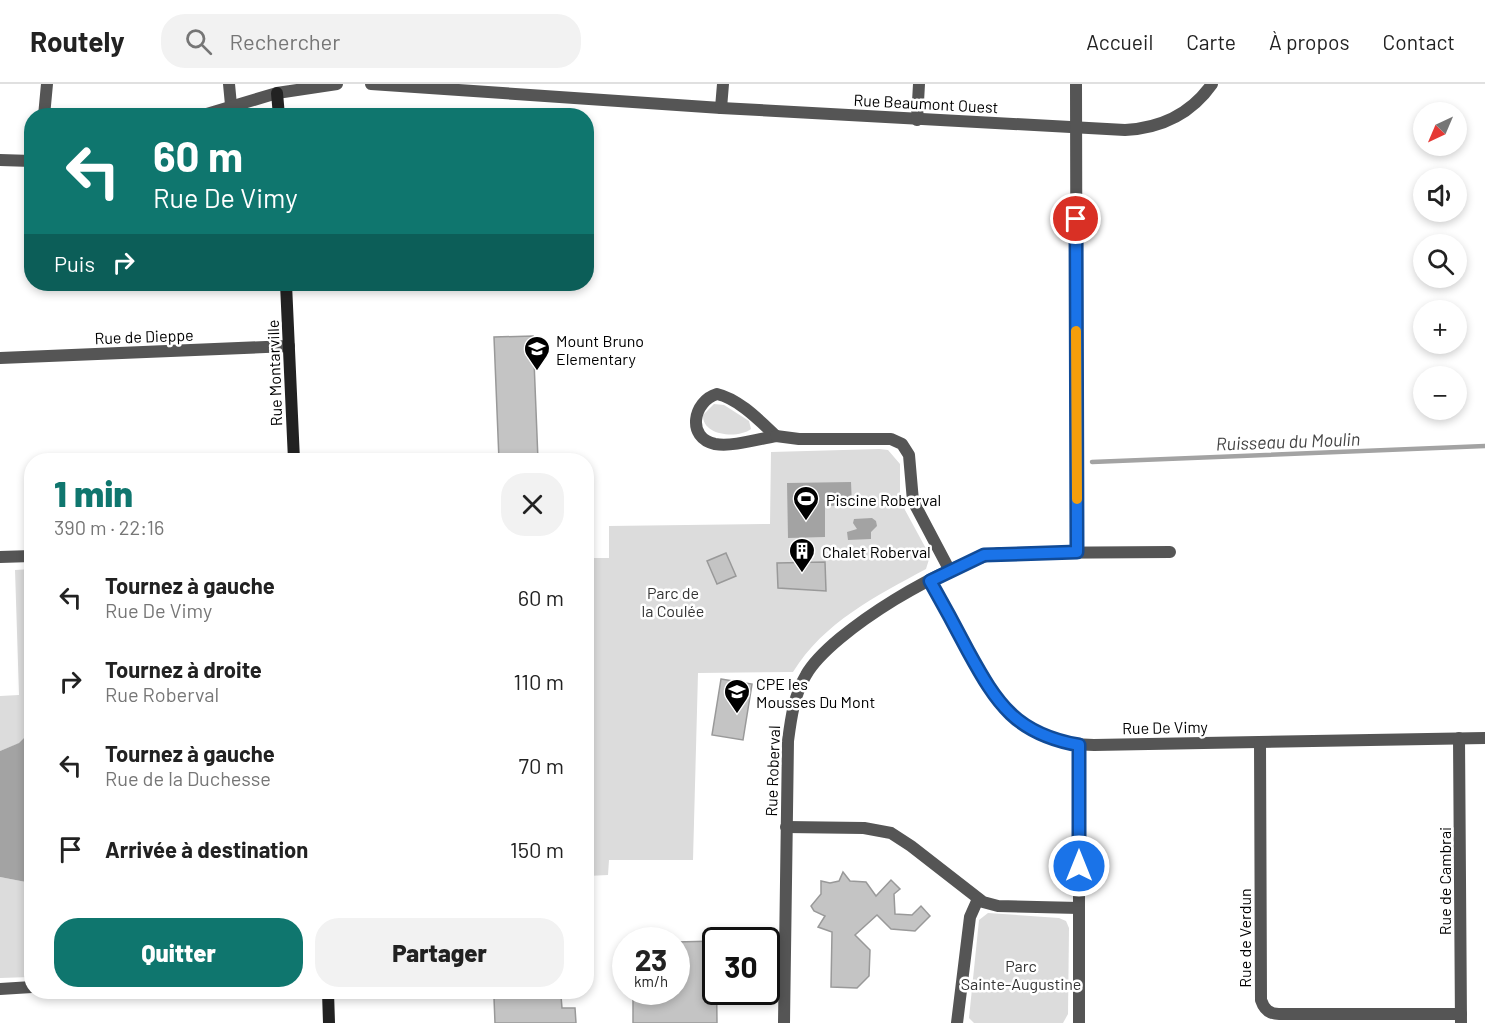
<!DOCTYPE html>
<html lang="fr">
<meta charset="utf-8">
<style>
body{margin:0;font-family:Barlow,sans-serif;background:#f2f2f2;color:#222;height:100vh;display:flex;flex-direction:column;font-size:22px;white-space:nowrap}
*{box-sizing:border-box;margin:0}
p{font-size:20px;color:#767676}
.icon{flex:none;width:33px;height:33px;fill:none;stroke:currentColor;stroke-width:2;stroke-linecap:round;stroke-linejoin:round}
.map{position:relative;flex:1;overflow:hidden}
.sheet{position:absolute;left:24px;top:369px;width:570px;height:546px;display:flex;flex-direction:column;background:#fff;border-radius:24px;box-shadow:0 3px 9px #0003}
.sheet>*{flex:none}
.hud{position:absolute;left:24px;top:24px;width:570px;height:183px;border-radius:24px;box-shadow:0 3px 9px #0003;background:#0f766e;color:#fff;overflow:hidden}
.needle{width:39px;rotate:224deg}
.controls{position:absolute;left:1413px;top:18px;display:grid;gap:12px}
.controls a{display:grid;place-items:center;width:54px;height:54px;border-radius:50%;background:#fff;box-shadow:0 3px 9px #0003;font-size:30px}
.speed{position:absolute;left:612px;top:843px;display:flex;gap:12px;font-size:30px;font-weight:700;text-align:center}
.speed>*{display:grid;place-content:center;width:78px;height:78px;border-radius:50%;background:#fff;box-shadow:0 3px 9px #0003;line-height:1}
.speed small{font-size:15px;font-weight:400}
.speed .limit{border:3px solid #111;border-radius:9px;background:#fff;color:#111}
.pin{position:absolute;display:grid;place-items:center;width:51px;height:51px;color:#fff;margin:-26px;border:3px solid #fff;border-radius:50%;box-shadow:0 2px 6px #0007}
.me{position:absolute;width:66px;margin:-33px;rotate:0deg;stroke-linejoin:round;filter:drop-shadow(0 0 4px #0008)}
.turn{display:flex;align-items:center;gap:21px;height:126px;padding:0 30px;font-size:27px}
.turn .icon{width:78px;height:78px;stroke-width:2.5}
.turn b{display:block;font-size:42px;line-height:51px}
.then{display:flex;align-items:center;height:57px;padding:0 30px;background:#0003;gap:12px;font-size:22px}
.round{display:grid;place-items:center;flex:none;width:63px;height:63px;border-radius:24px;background:#f2f2f2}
.headline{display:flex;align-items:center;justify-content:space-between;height:102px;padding:0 30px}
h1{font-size:36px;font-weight:800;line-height:45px;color:#0f766e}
.action{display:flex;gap:12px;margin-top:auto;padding:12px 30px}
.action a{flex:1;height:69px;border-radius:24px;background:#0f766e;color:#fff;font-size:24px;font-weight:800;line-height:69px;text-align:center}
.action a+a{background:#f2f2f2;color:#222}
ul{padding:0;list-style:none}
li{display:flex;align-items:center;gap:18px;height:84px;padding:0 30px}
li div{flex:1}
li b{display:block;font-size:22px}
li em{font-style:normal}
header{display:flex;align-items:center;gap:36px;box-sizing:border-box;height:84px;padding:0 30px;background:#fff;border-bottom:2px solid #e0e0e0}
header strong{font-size:28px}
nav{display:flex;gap:33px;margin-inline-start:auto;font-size:21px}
.search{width:420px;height:54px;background:#f2f2f2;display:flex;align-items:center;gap:15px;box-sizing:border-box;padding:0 21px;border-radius:24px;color:#767676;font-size:22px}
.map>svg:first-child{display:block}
.green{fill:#dcdcdc}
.water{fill:#a3a3a3}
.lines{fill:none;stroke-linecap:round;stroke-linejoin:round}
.stream{stroke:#a3a3a3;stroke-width:4.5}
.building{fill:#c4c4c4;stroke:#999;stroke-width:1.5}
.street{stroke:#555;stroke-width:12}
.secondary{stroke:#222;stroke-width:12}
.route-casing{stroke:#114b97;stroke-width:15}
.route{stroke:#1a73e8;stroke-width:10}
.slow{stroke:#f59e0b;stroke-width:10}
.labels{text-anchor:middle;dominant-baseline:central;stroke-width:5;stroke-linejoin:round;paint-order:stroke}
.street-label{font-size:16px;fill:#000;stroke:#fff}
.poi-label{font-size:16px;fill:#000;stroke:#fff;text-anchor:start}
.park-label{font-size:16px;fill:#333;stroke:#fff}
.water-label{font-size:18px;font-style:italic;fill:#444;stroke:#fff}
</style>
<header>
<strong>Routely</strong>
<div class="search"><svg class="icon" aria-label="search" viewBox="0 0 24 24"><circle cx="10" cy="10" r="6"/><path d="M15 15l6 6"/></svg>Rechercher</div>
<nav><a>Accueil</a><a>Carte</a><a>À propos</a><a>Contact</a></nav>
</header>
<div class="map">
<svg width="1485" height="939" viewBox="0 0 1485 939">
<rect width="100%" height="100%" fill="#fff"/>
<g class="green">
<path d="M 714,320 L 724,321 L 749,337 L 751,345 C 738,355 702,352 703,331 Z"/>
<path d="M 879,365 L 888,366 L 900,380 L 900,411 L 905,426 L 930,472 L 926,485 C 876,512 824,538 793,588 L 698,589 L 693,776 L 609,776 L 608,791 L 587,792 L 587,474 L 609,474 L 609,442 L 770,440 L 771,368 Z"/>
<polygon points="31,485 31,647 20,659 0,667 0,612 19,611 15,486"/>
<polygon points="0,793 31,799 31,893 0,894"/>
<polygon points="988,829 1059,834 1066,837 1069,844 1068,930 1063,939 974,939 969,934 979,836"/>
</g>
<g class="water">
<polygon points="851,398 852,421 825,422 825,453 788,454 787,399"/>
<polygon points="872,434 876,437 877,442 871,448 871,455 848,456 847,448 857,445 853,439 854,435"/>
<polygon points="31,647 31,799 0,793 0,667 19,659"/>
</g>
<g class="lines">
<polyline class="stream" points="1092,378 1485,362"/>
</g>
<g class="building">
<polygon points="533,252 538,376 499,376 494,253"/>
<polygon points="726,469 736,492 717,500 707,477"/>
<polygon points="825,478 826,507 778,504 777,479"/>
<polygon points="721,595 752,600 743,656 712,651"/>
<polygon points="843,788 850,797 866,798 876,812 891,796 900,805 894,810 895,830 912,831 921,822 930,832 915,847 891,845 877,831 855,851 870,866 869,892 857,904 831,903 832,848 818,843 825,832 814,827 811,822 821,810 821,797 830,799 839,797"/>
<polygon points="716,857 717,939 633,939 633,908 676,908 676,858"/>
<polygon points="561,912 562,924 575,924 576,939 495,939 494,914"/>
</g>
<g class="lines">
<g class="street">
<polyline points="229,0 231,21"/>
<path d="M 371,0 L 721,24 L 1125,46 C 1161,44 1191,30 1212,0"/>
<polyline points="1076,0 1077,468"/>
<polyline points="721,24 723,0"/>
<polyline points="44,32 47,0"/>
<polyline points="200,32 277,9 337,0"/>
<polyline points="917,36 919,0"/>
<polyline points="0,76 32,77"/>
<polyline points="0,274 289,262"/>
<path d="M 717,310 C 739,315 760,337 776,352 C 758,355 733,363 715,360 C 686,354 693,317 717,310 Z"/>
<polyline points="776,352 799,355 891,355 902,360 909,371 913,417 950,487"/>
<polyline points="0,473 32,472"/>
<path d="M 930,497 C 943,521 956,546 970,570 C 1000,625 1026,660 1094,661 L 1485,654"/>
<polyline points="1459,654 1461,939"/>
<path d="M 1260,658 L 1261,916 C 1264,925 1269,930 1279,930 L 1461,930"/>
<polyline points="786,743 864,744 891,749 911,762 983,818 998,822 1079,824"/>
<polyline points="0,905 32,903"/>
<path d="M 784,939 L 788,657 C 791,634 794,611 806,591 C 831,547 952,475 1001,469 L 1170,468"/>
<polyline points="957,939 970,833 978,815"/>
<polyline points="1079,939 1079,661"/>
</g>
<g class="secondary">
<polyline points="277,9 279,32"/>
<polyline points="286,200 294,376"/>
<polyline points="328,908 329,939"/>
</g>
</g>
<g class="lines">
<defs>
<path id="route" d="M 1076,135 L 1077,468 L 984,471 L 930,497 C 943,520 956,544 968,567 C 997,620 1016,650 1079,661 L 1079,782"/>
</defs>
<use href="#route" class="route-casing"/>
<use href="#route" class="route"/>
<polyline class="slow" points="1076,247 1077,415"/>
</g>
<defs>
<symbol id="school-pin" viewBox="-11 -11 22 30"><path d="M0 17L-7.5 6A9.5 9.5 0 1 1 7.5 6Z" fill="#000" stroke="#fff"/><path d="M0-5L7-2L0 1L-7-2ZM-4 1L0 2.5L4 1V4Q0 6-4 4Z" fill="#fff"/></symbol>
<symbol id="stadium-pin" viewBox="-11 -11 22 30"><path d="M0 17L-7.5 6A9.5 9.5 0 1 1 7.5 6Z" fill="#000" stroke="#fff"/><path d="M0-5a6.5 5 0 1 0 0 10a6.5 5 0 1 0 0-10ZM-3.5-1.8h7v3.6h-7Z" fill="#fff"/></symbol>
<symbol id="building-pin" viewBox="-11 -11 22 30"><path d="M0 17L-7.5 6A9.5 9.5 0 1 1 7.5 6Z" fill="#000" stroke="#fff"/><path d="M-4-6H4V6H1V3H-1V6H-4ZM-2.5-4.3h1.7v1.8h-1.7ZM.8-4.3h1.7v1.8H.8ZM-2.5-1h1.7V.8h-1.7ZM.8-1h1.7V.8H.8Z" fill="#fff"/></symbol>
</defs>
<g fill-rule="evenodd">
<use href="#school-pin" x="522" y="250" width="30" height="40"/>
<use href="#stadium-pin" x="791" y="400" width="30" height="40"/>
<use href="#building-pin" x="787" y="452" width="30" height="40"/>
<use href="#school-pin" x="722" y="593" width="30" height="40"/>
</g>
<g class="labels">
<g class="street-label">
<text transform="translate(926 19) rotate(3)">Rue Beaumont Ouest</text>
<text transform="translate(144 252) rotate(-2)">Rue de Dieppe</text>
<text transform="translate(274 289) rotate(-92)">Rue Montarville</text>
<text transform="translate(1165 643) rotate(-1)">Rue De Vimy</text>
<text transform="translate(772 687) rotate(-88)">Rue Roberval</text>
<text transform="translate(1444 797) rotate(-90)">Rue de Cambrai</text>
<text transform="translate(1244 854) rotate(-90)">Rue de Verdun</text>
</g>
<g class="poi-label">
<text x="556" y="256">Mount Bruno<tspan x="556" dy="18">Elementary</tspan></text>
<text x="826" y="415">Piscine Roberval</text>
<text x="822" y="467">Chalet Roberval</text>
<text x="756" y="599">CPE les<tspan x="756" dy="18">Mousses Du Mont</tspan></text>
</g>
<g class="park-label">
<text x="673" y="508">Parc de<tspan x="673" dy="18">la Coulée</tspan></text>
<text x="1021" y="881">Parc<tspan x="1021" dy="18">Sainte-Augustine</tspan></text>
</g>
<g class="water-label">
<text transform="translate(1288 357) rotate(-2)">Ruisseau du Moulin</text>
</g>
</g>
</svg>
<div class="controls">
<a><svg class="needle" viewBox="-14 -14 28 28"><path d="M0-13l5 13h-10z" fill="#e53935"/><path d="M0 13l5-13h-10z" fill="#767676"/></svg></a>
<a><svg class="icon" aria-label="sound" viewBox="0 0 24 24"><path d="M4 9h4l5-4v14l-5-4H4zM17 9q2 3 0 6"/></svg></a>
<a><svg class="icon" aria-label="search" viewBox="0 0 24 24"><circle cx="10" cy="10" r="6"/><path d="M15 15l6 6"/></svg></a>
<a>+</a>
<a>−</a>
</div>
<div class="speed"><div>23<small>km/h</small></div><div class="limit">30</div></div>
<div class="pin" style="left:1076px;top:135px;background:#d93025"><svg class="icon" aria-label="arrive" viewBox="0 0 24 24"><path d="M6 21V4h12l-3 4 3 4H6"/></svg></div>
<svg class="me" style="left:1079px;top:782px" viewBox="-20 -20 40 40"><circle r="17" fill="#1a73e8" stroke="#fff" stroke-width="3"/><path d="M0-11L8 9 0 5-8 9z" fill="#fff"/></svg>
<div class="hud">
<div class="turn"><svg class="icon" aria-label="left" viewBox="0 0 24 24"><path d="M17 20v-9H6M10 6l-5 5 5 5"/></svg><div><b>60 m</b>Rue De Vimy</div></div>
<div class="then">Puis<svg class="icon" aria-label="right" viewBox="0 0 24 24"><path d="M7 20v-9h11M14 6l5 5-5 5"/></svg></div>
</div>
<section class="sheet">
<div class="headline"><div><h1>1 min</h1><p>390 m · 22:16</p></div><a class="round"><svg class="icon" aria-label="close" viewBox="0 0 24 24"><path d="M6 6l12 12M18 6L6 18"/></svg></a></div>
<ul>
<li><svg class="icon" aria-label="left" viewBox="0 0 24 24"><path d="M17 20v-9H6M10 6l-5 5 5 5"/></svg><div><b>Tournez à gauche</b><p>Rue De Vimy</p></div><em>60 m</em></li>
<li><svg class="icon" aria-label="right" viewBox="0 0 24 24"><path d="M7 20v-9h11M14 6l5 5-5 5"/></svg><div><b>Tournez à droite</b><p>Rue Roberval</p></div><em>110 m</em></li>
<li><svg class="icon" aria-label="left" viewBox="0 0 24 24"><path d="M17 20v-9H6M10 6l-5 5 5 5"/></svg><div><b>Tournez à gauche</b><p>Rue de la Duchesse</p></div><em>70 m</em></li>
<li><svg class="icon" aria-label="arrive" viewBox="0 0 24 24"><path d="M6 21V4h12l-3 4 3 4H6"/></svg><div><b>Arrivée à destination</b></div><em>150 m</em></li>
</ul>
<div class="action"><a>Quitter</a><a>Partager</a></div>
</section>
</div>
